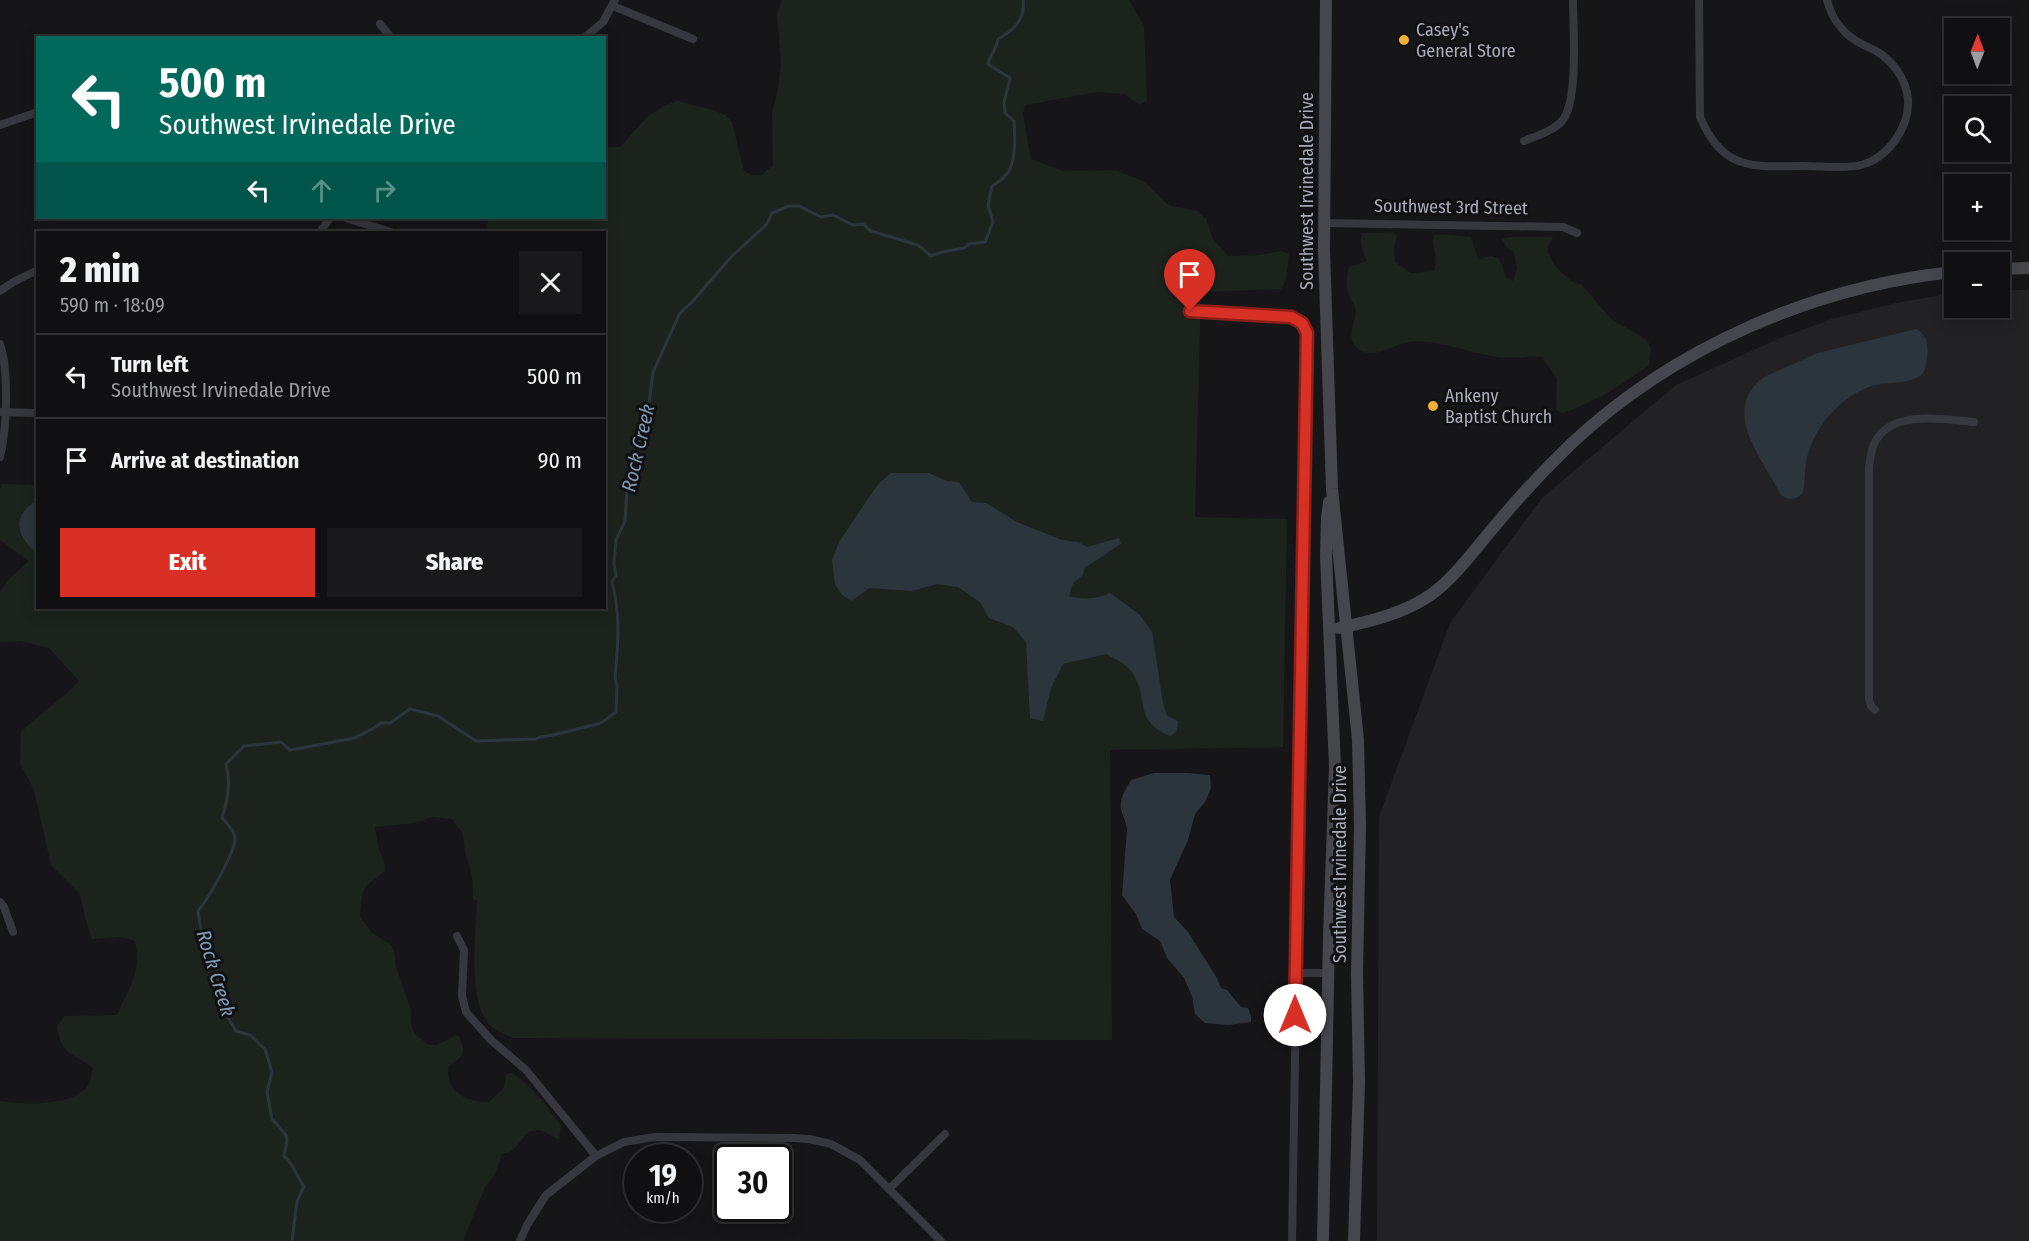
<!DOCTYPE html>
<meta charset="utf-8">
<style>
body{margin:0;font-family:"Fira Sans Condensed",sans-serif;background:#19191b;color:#f1f3f6;height:100vh;display:flex;flex-direction:column;font-size:22px;white-space:nowrap}
*{box-sizing:border-box;margin:0}
p{font-size:20px;color:#9c9d9f}
.icon{flex:none;width:33px;height:33px;fill:none;stroke:currentColor;stroke-width:2;stroke-linecap:round;stroke-linejoin:round}
.map{position:relative;flex:1;overflow:hidden}
.side{position:absolute;left:36px;top:231px;width:570px;height:378px;display:flex;flex-direction:column;background:#101012;border-radius:0px;box-shadow:0 3px 15px #0003,0 0 0 2px #303032}
.side>*{flex:none}
.top-card{position:absolute;left:36px;top:36px;width:570px;height:183px;border-radius:0px;box-shadow:0 3px 15px #0003,0 0 0 2px #303032;background:#00695c;color:#fff;overflow:hidden}
.needle{width:39px;rotate:1deg}
.controls{position:absolute;left:1944px;top:18px;display:grid;gap:12px}
.controls a{display:grid;place-items:center;width:66px;height:66px;border-radius:0px;background:#101012;box-shadow:0 3px 15px #0003,0 0 0 2px #303032;font-size:30px}
.speed{position:absolute;left:624px;top:1144px;display:flex;gap:12px;font-size:30px;font-weight:700;text-align:center}
.speed>*{display:grid;place-content:center;width:78px;height:78px;border-radius:50%;background:#101012;box-shadow:0 3px 15px #0003,0 0 0 2px #303032;line-height:1}
.speed small{font-size:15px;font-weight:400}
.speed .limit{border:3px solid #111;border-radius:9px;background:#fff;color:#111}
.pin{position:absolute;display:grid;place-items:center;width:51px;height:51px;color:#fff;margin:-62px -26px;border-radius:50% 50% 50% 0;rotate:-45deg;box-shadow:0 0 6px #0007}
.pin .icon{rotate:45deg}
.me{position:absolute;width:66px;margin:-33px;rotate:0deg;stroke-linejoin:round;filter:drop-shadow(0 0 4px #0008)}
.turn{display:flex;align-items:center;gap:21px;height:126px;padding:0 24px;font-size:27px}
.turn .icon{width:78px;height:78px;stroke-width:2.5}
.turn b{display:block;font-size:42px;line-height:51px}
.lanes{display:flex;align-items:center;height:57px;padding:0 24px;background:#0003;justify-content:center;gap:30px;direction:ltr}
.lanes .off{opacity:.35}
.round{display:grid;place-items:center;flex:none;width:63px;height:63px;border-radius:0px;background:#19191b}
.head{display:flex;align-items:center;justify-content:space-between;height:102px;padding:0 24px}
h1{font-size:36px;font-weight:800;line-height:45px}
.action{display:flex;gap:12px;margin-top:auto;padding:12px 24px}
.action a{flex:1;height:69px;border-radius:0px;background:#d93025;color:#fff;font-size:24px;font-weight:800;line-height:69px;text-align:center}
.action a+a{background:#19191b;color:#f1f3f6}
ul{padding:0;list-style:none}
li{display:flex;align-items:center;gap:18px;height:84px;padding:0 24px;border-top:2px solid #303032}
li div{flex:1}
li b{display:block;font-size:22px}
li em{font-style:normal}
.map>svg:first-child{display:block}
.built{fill:#222225}
.green{fill:#1c231d}
.water{fill:#2c353c}
.lines{fill:none;stroke-linecap:round;stroke-linejoin:round}
.stream{stroke:#2c353c;stroke-width:3}
.street{stroke:#37383d;stroke-width:8}
.secondary{stroke:#45474d;stroke-width:12}
.route-casing{stroke:#8d1f18;stroke-width:15}
.route{stroke:#d93025;stroke-width:10}
.poi-dot{fill:#f2b134;stroke:#111113;stroke-width:2}
.labels{text-anchor:middle;dominant-baseline:central;stroke-width:6;stroke-linejoin:round;paint-order:stroke}
.poi-label{font-size:18px;fill:#a8adb8;stroke:#111113;text-anchor:start}
.street-label{font-size:18px;fill:#a8adb8;stroke:#111113}
.water-label{font-size:20px;font-style:italic;fill:#7f9bb3;stroke:#111113}
</style>
<div class="map">
<svg width="2029" height="1241" viewBox="0 0 2029 1241">
<rect width="100%" height="100%" fill="#161618"/>
<polygon class="built" points="2000,290 2029,290 2029,1241 1377,1241 1379,817 1450,623 1542,498 1676,385 1780,338 1832,319 1896,303 1954,293 1954,308 2000,308"/>
<g class="green">
<path d="M 782,0 L 1129,0 L 1144,26 L 1147,100 L 1139,105 L 1125,94 L 1098,92 L 1025,105 L 1023,114 L 1031,159 L 1063,171 L 1115,170 L 1138,179 L 1147,184 L 1166,203 L 1172,206 L 1197,211 L 1206,219 L 1213,239 L 1228,256 L 1259,255 L 1281,251 L 1289,254 L 1286,279 L 1281,289 L 1201,292 L 1195,517 L 1287,519 L 1283,747 L 1110,750 L 1112,1040 L 512,1038 C 506,1034 497,1032 492,1027 C 466,1005 476,933 477,901 L 473,899 L 472,876 L 465,851 L 463,834 L 452,819 L 432,817 L 415,823 L 375,827 L 378,846 L 385,865 L 385,871 C 362,888 362,887 360,916 L 371,932 L 391,945 L 394,951 L 396,967 L 411,1010 L 411,1025 L 415,1034 L 429,1045 L 437,1045 L 456,1035 L 459,1036 C 466,1054 465,1055 449,1066 C 444,1092 467,1102 489,1102 L 503,1089 L 507,1074 L 511,1073 C 533,1085 545,1106 561,1125 L 559,1139 C 551,1138 545,1129 537,1130 C 522,1131 522,1145 511,1151 C 509,1153 505,1153 502,1154 L 495,1174 L 485,1187 L 463,1241 L 0,1241 L 0,1101 C 23,1105 78,1107 90,1082 C 91,1078 92,1072 93,1068 C 71,1051 61,1056 57,1026 L 65,1016 L 117,1015 C 129,988 142,972 135,941 L 120,937 L 92,939 L 85,918 L 80,894 L 51,865 L 34,790 L 20,763 L 21,732 C 40,713 62,700 79,681 L 49,648 L 21,641 L 0,642 L 0,592 L 8,580 L 29,561 L 0,540 L 0,490 L 2,484 L 37,485 L 38,608 L 604,608 L 604,232 L 487,232 L 488,218 L 604,218 L 605,147 L 620,147 L 648,116 L 666,105 L 677,101 L 713,110 L 725,115 L 732,122 L 744,171 L 752,175 L 762,175 L 773,165 L 772,114 L 778,90 L 781,61 L 777,14 Z"/>
<path d="M 1394,232 L 1397,237 L 1394,247 L 1395,262 L 1411,273 L 1434,271 C 1439,253 1431,249 1434,235 L 1443,234 L 1471,237 L 1478,259 L 1491,256 L 1498,258 L 1503,267 L 1505,276 L 1513,281 L 1517,268 L 1514,252 L 1507,248 L 1502,239 L 1510,237 L 1553,237 L 1548,247 L 1548,253 L 1555,266 L 1571,281 L 1582,285 L 1611,319 L 1647,340 L 1651,348 L 1649,365 C 1619,386 1597,402 1562,413 L 1556,410 L 1557,379 L 1542,357 C 1525,356 1508,360 1492,356 C 1466,352 1437,339 1410,342 C 1393,343 1376,361 1358,349 C 1343,338 1359,320 1355,306 C 1354,303 1351,301 1350,298 C 1345,287 1346,278 1349,267 L 1367,261 C 1363,252 1359,243 1362,233 Z"/>
</g>
<g class="water">
<path d="M 1916,329 C 1932,337 1928,358 1924,372 C 1914,384 1894,382 1880,384 C 1845,391 1815,424 1807,458 C 1804,469 1806,484 1802,494 C 1794,500 1789,500 1781,495 C 1763,459 1719,410 1764,377 L 1818,353 Z"/>
<path d="M 891,473 L 929,473 L 947,481 L 959,482 L 972,502 L 986,503 L 1017,522 L 1062,540 L 1078,542 L 1087,547 L 1119,538 L 1121,544 C 1108,551 1098,561 1085,567 L 1083,575 L 1073,583 L 1069,596 C 1083,600 1097,599 1110,593 L 1140,615 L 1152,632 L 1163,703 L 1167,716 L 1178,721 L 1177,731 L 1170,736 C 1131,720 1151,695 1130,670 C 1125,663 1113,658 1106,654 L 1063,664 L 1051,688 L 1043,721 L 1030,718 L 1026,642 L 1013,627 L 989,618 L 980,602 L 958,587 L 937,584 L 912,591 L 869,588 L 852,601 L 842,595 L 835,584 L 832,560 L 839,542 L 867,500 L 879,483 Z"/>
<path d="M 37,501 L 38,501 L 37,553 C 16,537 11,515 37,501 Z"/>
<path d="M 1154,773 L 1186,773 L 1210,775 L 1211,788 L 1205,802 L 1195,814 L 1188,840 L 1170,880 L 1174,917 L 1188,932 L 1217,978 L 1221,988 L 1227,990 L 1241,1007 L 1248,1008 L 1251,1016 L 1251,1022 L 1229,1025 L 1205,1023 L 1195,1014 L 1192,996 L 1184,978 L 1167,958 L 1160,941 L 1142,929 L 1136,914 L 1122,895 L 1127,829 C 1126,821 1122,815 1121,809 C 1119,799 1126,789 1131,780 Z"/>
</g>
<g class="lines">
<path class="stream" d="M 292,1241 L 297,1201 L 304,1187 L 291,1164 L 284,1156 L 287,1140 L 286,1135 L 272,1119 L 267,1092 L 272,1072 L 265,1049 L 250,1035 L 236,1031 L 224,1011 L 217,981 L 216,962 L 210,955 L 208,944 L 201,931 L 198,911 C 208,899 235,853 235,838 C 235,831 227,823 222,818 C 228,800 231,782 226,764 L 244,746 L 281,742 L 290,750 L 355,738 C 364,732 373,730 381,723 L 390,723 L 410,709 L 438,716 L 476,741 L 536,739 L 540,737 L 553,735 L 601,723 L 616,712 L 617,686 L 615,678 C 618,642 621,618 612,582 L 616,575 L 614,564 L 616,540 L 625,521 L 628,473 L 637,451 L 649,404 L 653,372 L 680,313 L 692,302 L 732,256 L 767,224 L 772,213 L 789,206 L 799,206 L 821,217 L 833,215 L 853,225 L 863,224 L 871,231 L 918,245 L 931,256 L 942,252 L 964,248 L 969,244 L 985,242 L 993,222 L 988,205 L 992,186 C 999,182 1006,177 1010,169 C 1016,155 1015,136 1014,121 L 1005,113 L 1004,103 L 1010,78 L 988,64 C 990,55 997,49 998,39 C 1013,31 1026,19 1023,0"/>
<g class="street">
<path d="M 1699,0 L 1700,117 C 1707,133 1717,151 1734,159 C 1754,169 1780,166 1802,166 C 1817,166 1848,169 1861,165 C 1888,158 1910,127 1908,99 C 1906,79 1893,61 1876,51 C 1869,47 1862,45 1855,40 C 1841,31 1831,16 1827,0"/>
<polyline points="613,6 693,39"/>
<polyline points="380,24 391,38"/>
<polyline points="584,38 603,22 615,0"/>
<polyline points="0,125 38,112"/>
<path d="M 1524,141 C 1536,136 1553,131 1562,121 C 1579,100 1573,28 1573,0"/>
<polyline points="346,218 391,232"/>
<polyline points="1324,223 1563,227 1577,233"/>
<polyline points="320,232 330,218"/>
<polyline points="0,291 15,281 38,270"/>
<polyline points="1190,311 1291,317 1302,323 1307,333 1292,1241"/>
<path d="M 0,344 C 9,371 7,429 0,457"/>
<polyline points="2,412 38,413"/>
<path d="M 1875,710 L 1871,706 L 1869,700 L 1869,468 C 1870,459 1871,448 1876,440 C 1894,410 1943,419 1974,422"/>
<polyline points="0,902 4,907 13,932"/>
<polyline points="457,936 464,950 462,996 466,1012 491,1040 526,1070 596,1156"/>
<polyline points="1296,973 1329,973"/>
<polyline points="889,1189 945,1134"/>
<polyline points="520,1241 527,1225 546,1195 596,1156 624,1142 655,1137 794,1138 809,1139 831,1144 860,1160 941,1241"/>
</g>
<g class="secondary">
<polyline points="1326,0 1324,250 1332,489 1358,740 1360,826 1357,974 1359,1082 1354,1241"/>
<polyline points="2000,269 2029,268"/>
<path d="M 1339,628 C 1372,621 1405,613 1432,594 C 1456,576 1475,549 1494,527 C 1518,498 1544,470 1571,444 C 1674,347 1815,286 1954,272"/>
<polyline points="1323,1241 1329,935 1335,767 1326,556 1327,518 1329,502"/>
</g>
</g>
<g class="lines">
<defs>
<polyline id="route" points="1190,311 1291,317 1302,323 1307,333 1295,1015"/>
</defs>
<use href="#route" class="route-casing"/>
<use href="#route" class="route"/>
</g>
<g class="poi-dot">
<circle cx="1404" cy="40" r="6"/>
<circle cx="1433" cy="406" r="6"/>
</g>
<g class="labels">
<g class="poi-label">
<text x="1416" y="30">Casey's<tspan x="1416" dy="21">General Store</tspan></text>
<text x="1445" y="396">Ankeny<tspan x="1445" dy="21">Baptist Church</tspan></text>
</g>
<g class="street-label">
<text transform="translate(1307 191) rotate(-90)">Southwest Irvinedale Drive</text>
<text transform="translate(1451 207) rotate(1)">Southwest 3rd Street</text>
<text transform="translate(1340 864) rotate(-90)">Southwest Irvinedale Drive</text>
</g>
<g class="water-label">
<text transform="translate(638 448) rotate(-77)">Rock Creek</text>
<text transform="translate(216 973) rotate(73)">Rock Creek</text>
</g>
</g>
</svg>
<div class="controls">
<a><svg class="needle" viewBox="-14 -14 28 28"><path d="M0-13l5 13h-10z" fill="#e53935"/><path d="M0 13l5-13h-10z" fill="#9c9d9f"/></svg></a>
<a><svg class="icon" aria-label="search" viewBox="0 0 24 24"><circle cx="10" cy="10" r="6"/><path d="M15 15l6 6"/></svg></a>
<a>+</a>
<a>−</a>
</div>
<div class="speed"><div>19<small>km/h</small></div><div class="limit">30</div></div>
<div class="pin" style="left:1190px;top:311px;background:#d93025"><svg class="icon" aria-label="arrive" viewBox="0 0 24 24"><path d="M6 21V4h12l-3 4 3 4H6"/></svg></div>
<svg class="me" style="left:1295px;top:1015px" viewBox="-20 -20 40 40"><circle r="19" fill="#fff"/><path d="M0-13L10 11 0 6-10 11z" fill="#d93025"/></svg>
<div class="top-card">
<div class="turn"><svg class="icon" aria-label="left" viewBox="0 0 24 24"><path d="M17 20v-9H6M10 6l-5 5 5 5"/></svg><div><b>500 m</b>Southwest Irvinedale Drive</div></div>
<div class="lanes"><svg class="icon" aria-label="left" viewBox="0 0 24 24"><path d="M17 20v-9H6M10 6l-5 5 5 5"/></svg><svg class="icon off" aria-label="ahead" viewBox="0 0 24 24"><path d="M12 20V5M6 11l6-6 6 6"/></svg><svg class="icon off" aria-label="right" viewBox="0 0 24 24"><path d="M7 20v-9h11M14 6l5 5-5 5"/></svg></div>
</div>
<section class="side">
<div class="head"><div><h1>2 min</h1><p>590 m · 18:09</p></div><a class="round"><svg class="icon" aria-label="close" viewBox="0 0 24 24"><path d="M6 6l12 12M18 6L6 18"/></svg></a></div>
<ul>
<li><svg class="icon" aria-label="left" viewBox="0 0 24 24"><path d="M17 20v-9H6M10 6l-5 5 5 5"/></svg><div><b>Turn left</b><p>Southwest Irvinedale Drive</p></div><em>500 m</em></li>
<li><svg class="icon" aria-label="arrive" viewBox="0 0 24 24"><path d="M6 21V4h12l-3 4 3 4H6"/></svg><div><b>Arrive at destination</b></div><em>90 m</em></li>
</ul>
<div class="action"><a>Exit</a><a>Share</a></div>
</section>
</div>
